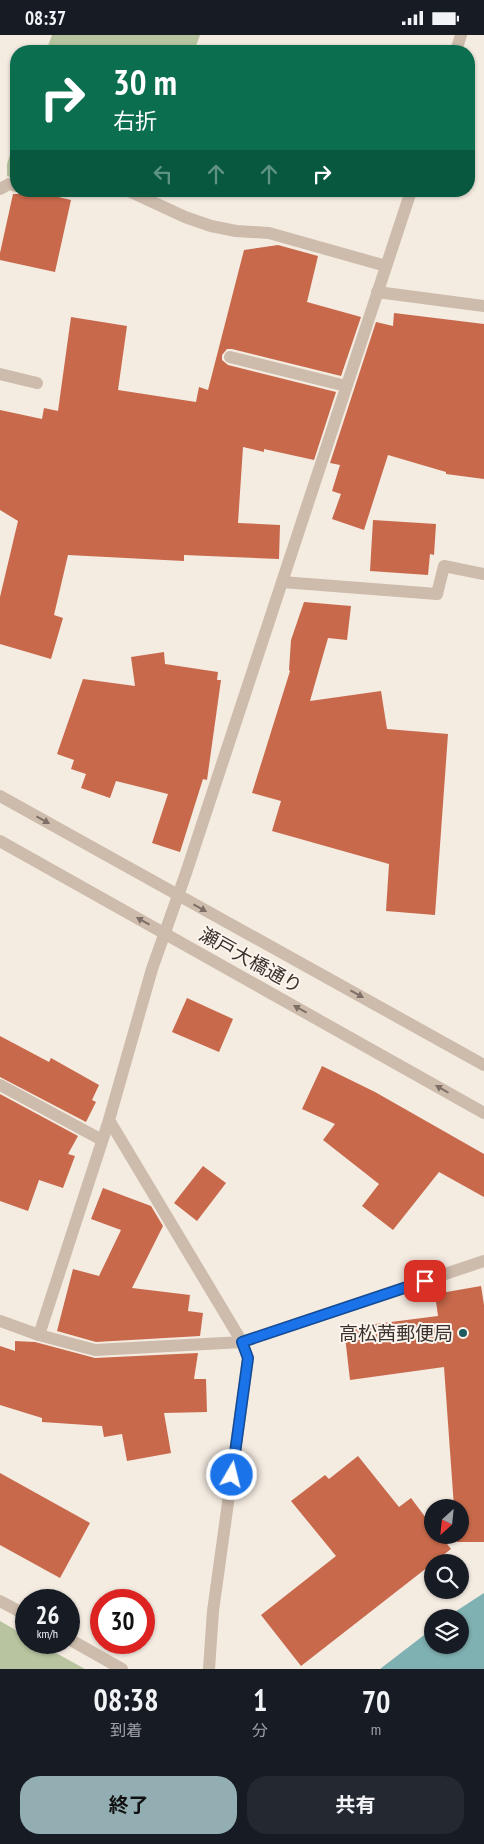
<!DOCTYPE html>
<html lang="ja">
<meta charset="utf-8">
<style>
body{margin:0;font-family:"PT Sans Narrow","Noto Sans JP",sans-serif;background:#242831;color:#f1f3f6;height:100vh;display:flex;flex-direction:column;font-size:19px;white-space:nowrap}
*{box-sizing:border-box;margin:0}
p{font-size:16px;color:#9ea1a6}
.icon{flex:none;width:28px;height:28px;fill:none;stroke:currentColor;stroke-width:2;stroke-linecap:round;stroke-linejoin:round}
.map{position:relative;height:1634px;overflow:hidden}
.details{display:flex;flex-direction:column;background:#171b24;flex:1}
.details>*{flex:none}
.top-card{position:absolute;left:10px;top:10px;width:465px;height:152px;border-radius:20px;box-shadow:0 1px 4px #0004;background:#0b6e4f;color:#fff;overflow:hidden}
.needle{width:32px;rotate:207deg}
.fabs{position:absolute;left:424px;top:1464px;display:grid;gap:10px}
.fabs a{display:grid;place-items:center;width:45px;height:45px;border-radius:50%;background:#171b24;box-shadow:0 1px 4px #0004;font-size:25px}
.speed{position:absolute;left:15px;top:1554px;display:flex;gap:10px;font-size:25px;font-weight:700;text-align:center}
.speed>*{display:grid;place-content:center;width:65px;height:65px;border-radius:50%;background:#171b24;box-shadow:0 1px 4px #0004;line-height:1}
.speed small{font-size:12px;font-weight:400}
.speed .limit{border:8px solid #d22;background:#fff;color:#111}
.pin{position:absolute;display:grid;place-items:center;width:42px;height:42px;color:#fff;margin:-21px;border-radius:10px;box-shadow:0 2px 8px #0006}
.me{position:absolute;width:55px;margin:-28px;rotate:8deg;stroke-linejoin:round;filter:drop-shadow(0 0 4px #0008)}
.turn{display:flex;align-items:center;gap:18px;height:105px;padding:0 20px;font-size:22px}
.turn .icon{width:65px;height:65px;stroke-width:2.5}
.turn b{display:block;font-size:35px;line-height:42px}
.lanes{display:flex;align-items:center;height:48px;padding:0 20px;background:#0003;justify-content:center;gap:25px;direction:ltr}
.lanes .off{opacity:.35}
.eta{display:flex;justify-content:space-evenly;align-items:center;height:85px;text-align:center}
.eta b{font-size:30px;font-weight:700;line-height:35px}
.primary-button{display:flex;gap:10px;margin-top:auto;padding:10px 20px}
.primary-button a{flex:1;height:58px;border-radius:20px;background:#92aeb2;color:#111;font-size:20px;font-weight:700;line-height:58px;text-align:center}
.primary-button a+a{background:#242831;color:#f1f3f6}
.status{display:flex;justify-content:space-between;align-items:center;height:35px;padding:0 25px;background:#171b24;direction:ltr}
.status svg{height:14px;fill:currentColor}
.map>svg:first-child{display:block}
.green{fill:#b8c4a0}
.water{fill:#7fb0b2}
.building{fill:#c8694b}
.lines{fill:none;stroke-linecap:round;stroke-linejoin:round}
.service{stroke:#cdbbac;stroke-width:12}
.minor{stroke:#cdbbac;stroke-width:12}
.tertiary{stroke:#cdbbac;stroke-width:12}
.oneway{fill:#7d6f65}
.route-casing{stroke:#114b97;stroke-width:12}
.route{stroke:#1a73e8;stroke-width:9}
.poi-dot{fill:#1f5a5e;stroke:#fbf5ee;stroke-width:2}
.labels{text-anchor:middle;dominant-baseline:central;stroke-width:4;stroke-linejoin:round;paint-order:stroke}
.street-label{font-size:19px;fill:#3b302b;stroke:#fbf5ee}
.poi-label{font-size:19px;fill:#3b302b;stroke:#fbf5ee;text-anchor:end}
</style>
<div class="status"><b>08:37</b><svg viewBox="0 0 49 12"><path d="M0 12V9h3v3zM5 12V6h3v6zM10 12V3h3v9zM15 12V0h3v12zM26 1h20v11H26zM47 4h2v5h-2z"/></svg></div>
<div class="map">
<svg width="484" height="1634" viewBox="0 0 484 1634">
<rect width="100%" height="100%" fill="#f4ebe1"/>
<g class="green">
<polygon points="52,0 200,0 194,16 46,16"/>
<polygon points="16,101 16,144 7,141 7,129"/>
<polygon points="0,1586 26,1601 26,1608 38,1608 85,1634 0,1634"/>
</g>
<polygon class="water" points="484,1558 484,1634 380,1634 432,1594 432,1610 460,1610 460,1582 447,1582"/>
<g class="building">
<polygon points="22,156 33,156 71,165 55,237 0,225 0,218 13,159 18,159"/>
<polygon points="278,210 318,221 307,267 361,282 341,341 232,314 227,314 222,320 222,325 228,330 336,357 314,425 264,414 264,417 243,412 238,488 280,490 279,524 184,520 184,526 68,520 54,580 63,583 51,624 0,609 0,562 18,486 0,475 0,375 42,384 44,373 58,376 71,282 127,291 118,355 196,367 199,352 208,355 244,215"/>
<polygon points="394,278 484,289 484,444 446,439 446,437 388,420 364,495 332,484 341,459 332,456 340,430 330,428 376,287 393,291"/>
<polygon points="373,485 436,489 434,520 430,519 428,540 370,536"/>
<polygon points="304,567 351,571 347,605 328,603 310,666 381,656 387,694 448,699 435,880 386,876 389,829 272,796 281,766 252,758 290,636 289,635 291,605"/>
<polygon points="164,617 165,629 218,637 217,645 221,645 207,745 203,744 180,817 152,808 168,759 116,746 110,763 81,753 86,739 71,734 74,725 57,719 83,644 135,651 131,622"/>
<polygon points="187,963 233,984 219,1017 172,997"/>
<polygon points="0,1001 49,1027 51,1023 99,1050 92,1065 96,1067 86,1087 0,1042"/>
<polygon points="322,1031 375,1057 484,1119 484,1162 439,1137 393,1195 362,1171 379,1149 323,1105 335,1089 302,1074"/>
<polygon points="0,1059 78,1101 68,1119 75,1121 63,1153 39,1145 28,1176 0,1166"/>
<polygon points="203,1131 226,1148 197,1186 174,1168"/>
<polygon points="103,1153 151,1171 163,1191 132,1253 190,1260 188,1276 203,1278 200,1301 96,1307 57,1296 73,1234 99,1241 121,1195 91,1184"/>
<polygon points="481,1251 484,1270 484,1507 457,1507 456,1500 460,1500 460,1472 454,1472 444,1332 350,1345 344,1293 438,1281 435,1259"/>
<polygon points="15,1306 35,1307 95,1323 198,1318 194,1344 206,1344 207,1377 164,1378 171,1418 127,1426 122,1399 104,1402 102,1391 42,1387 42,1383 0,1370 0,1311 15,1316"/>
<polygon points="358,1421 399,1472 411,1463 432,1491 432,1500 440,1500 451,1514 301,1631 261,1580 336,1521 291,1466 325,1440 329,1444"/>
<polygon points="0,1438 90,1488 60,1543 0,1510"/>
</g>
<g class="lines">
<polyline class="service" points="282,547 437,559 444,531 484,539"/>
<g class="minor">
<polyline points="456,16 461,0"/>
<polyline points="0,154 9,149 16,151"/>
<polyline points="129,156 185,182 211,191 236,196 269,198 386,231"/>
<polyline points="377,257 484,271"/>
<polyline points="230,322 346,351"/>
<polyline points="0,339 37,348"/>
<polyline points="0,1050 102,1105"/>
<polyline points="0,1286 39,1300 95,1315 242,1307 109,1085 152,934 186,838 411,156"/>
<polyline points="39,1300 109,1085"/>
<polyline points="0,1566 26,1580"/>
<polyline points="69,1604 122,1634"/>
<polyline points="209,1634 213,1576 248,1323 242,1307 484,1226"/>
</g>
<g class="tertiary">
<polyline points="0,761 484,1030"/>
<polyline points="0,806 484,1078"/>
</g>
</g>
<defs><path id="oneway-solid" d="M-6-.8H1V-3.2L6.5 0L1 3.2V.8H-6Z" transform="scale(1.25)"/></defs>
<g class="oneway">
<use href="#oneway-solid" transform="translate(43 785) rotate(29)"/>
<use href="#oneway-solid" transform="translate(200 873) rotate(29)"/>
<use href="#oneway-solid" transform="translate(143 886) rotate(-151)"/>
<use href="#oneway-solid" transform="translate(357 959) rotate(29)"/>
<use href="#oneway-solid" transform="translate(300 974) rotate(-151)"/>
<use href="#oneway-solid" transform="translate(442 1054) rotate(-150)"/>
</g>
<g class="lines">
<defs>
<polyline id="route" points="232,1440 248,1323 242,1307 425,1246"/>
</defs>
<use href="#route" class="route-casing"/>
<use href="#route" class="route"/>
</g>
<circle class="poi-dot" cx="463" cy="1298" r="5"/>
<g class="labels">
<g class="street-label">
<text transform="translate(251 925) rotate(29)">瀬戸大橋通り</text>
</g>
<g class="poi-label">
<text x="453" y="1298">高松茜郵便局</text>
</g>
</g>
</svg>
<div class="fabs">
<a><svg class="needle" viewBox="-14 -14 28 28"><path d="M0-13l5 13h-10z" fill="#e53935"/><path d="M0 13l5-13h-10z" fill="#9ea1a6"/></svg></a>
<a><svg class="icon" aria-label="search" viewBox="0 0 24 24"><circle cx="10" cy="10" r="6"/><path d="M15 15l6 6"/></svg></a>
<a><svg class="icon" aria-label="layers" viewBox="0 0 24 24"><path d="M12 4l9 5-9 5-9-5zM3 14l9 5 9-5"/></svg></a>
</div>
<div class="speed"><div>26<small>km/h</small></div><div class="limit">30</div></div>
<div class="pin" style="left:425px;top:1246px;background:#d93025"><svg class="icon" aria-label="arrive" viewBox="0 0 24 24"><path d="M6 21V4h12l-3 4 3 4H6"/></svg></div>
<svg class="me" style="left:232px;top:1440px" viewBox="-20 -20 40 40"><circle r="17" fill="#1a73e8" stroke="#fff" stroke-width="3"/><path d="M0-11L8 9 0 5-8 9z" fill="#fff"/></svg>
<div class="top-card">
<div class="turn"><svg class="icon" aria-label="right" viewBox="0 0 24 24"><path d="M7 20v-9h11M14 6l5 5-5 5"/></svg><div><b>30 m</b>右折</div></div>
<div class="lanes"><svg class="icon off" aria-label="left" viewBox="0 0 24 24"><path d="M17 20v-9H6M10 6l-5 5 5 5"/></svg><svg class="icon off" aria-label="ahead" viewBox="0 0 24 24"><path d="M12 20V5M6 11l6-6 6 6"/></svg><svg class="icon off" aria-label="ahead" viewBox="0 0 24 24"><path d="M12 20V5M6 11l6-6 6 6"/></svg><svg class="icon" aria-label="right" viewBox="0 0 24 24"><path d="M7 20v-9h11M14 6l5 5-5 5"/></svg></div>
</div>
</div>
<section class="details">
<div class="eta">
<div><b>08:38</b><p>到着</p></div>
<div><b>1</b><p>分</p></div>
<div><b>70</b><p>m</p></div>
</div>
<div class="primary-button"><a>終了</a><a>共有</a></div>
</section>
